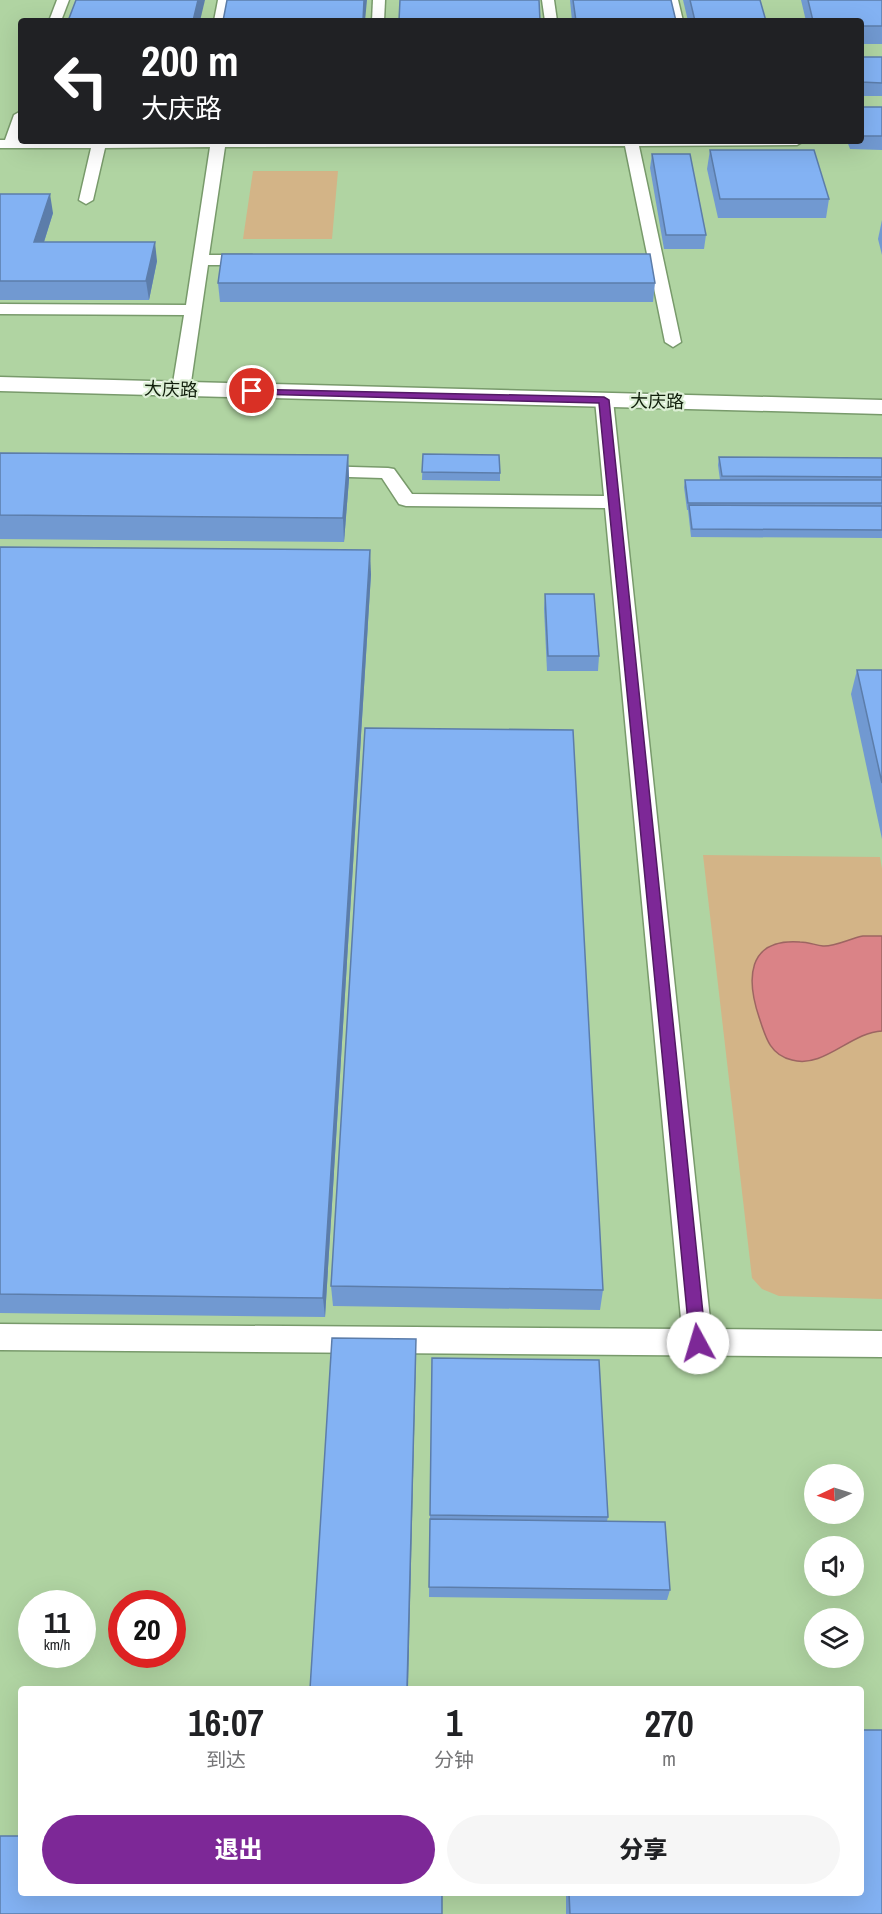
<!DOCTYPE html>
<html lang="zh">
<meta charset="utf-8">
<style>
body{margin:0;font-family:"Archivo Narrow","Noto Sans SC",sans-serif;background:#f6f6f6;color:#202124;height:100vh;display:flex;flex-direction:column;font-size:22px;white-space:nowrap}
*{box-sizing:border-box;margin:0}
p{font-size:20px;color:#757577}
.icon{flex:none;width:33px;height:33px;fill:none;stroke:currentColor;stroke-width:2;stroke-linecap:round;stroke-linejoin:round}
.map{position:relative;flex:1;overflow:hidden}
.details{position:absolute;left:18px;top:1686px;width:846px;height:210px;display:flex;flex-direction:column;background:#fff;border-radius:6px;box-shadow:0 6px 24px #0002}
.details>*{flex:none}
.banner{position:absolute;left:18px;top:18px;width:846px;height:126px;border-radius:6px;box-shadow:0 6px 24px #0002;background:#202124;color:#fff;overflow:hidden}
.needle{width:39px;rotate:266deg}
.controls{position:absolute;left:804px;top:1464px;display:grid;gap:12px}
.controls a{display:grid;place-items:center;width:60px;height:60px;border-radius:50%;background:#fff;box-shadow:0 6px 24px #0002;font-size:30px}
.speed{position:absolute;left:18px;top:1590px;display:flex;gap:12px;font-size:30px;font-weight:700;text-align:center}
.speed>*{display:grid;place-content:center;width:78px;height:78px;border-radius:50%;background:#fff;box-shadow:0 6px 24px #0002;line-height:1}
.speed small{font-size:15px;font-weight:400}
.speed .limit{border:9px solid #d22;background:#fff;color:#111}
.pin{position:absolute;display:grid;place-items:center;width:51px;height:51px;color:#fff;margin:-26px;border:3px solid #fff;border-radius:50%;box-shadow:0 2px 6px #0007}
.me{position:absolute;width:66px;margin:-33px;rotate:354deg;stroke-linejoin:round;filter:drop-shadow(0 0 4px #0008)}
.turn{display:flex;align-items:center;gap:21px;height:126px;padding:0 24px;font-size:27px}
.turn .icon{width:78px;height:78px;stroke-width:2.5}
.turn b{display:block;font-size:42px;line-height:51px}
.eta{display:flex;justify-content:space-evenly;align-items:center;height:102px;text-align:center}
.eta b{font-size:36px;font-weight:800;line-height:42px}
.action{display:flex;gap:12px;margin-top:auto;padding:12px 24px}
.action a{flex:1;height:69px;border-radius:36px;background:#7d2897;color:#fff;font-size:24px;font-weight:800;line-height:69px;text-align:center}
.action a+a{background:#f6f6f6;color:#202124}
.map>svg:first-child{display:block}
.green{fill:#d3b487}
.water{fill:#da8387;stroke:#9d6562;stroke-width:1.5}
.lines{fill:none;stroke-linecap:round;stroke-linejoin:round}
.lane-casing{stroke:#789a6b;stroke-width:3}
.secondary-casing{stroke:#789a6b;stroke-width:3}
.lane{fill:#fff;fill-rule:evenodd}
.secondary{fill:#fff;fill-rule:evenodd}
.wall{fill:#7199d1}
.shaded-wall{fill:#5c7daa}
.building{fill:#83b2f3;stroke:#5c7daa;stroke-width:1.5}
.route{fill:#7d2897;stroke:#511a62;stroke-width:1.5}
.labels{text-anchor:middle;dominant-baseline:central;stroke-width:4.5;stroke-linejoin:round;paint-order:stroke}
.far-street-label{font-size:18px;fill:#101e0b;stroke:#dcefd5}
</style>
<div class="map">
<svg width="882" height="1914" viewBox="0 0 882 1914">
<rect width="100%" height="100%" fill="#b0d4a2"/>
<g class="green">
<polygon points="253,171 338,171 332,239 243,239"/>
<polygon points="703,855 880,857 882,869 882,1299 779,1296 762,1289 752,1278"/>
</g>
<path class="water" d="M 863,936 L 882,936 L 882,1031 C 851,1032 824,1069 792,1060 C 771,1055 766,1039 760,1020 C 746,980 746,938 800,942 C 808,942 815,945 823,946 C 834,947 851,938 863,936 Z"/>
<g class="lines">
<defs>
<g id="lane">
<polygon points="57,0 69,0 61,21 49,21"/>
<polygon points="218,0 230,0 226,21 214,21"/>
<polygon points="373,0 385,0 384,21 372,21"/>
<polygon points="542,0 554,0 557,21 545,21"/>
<polygon points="666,0 678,0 683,21 671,21"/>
<polygon points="21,111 19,140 21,141 804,141 797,145 639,146 681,342 673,347 665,342 625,146 225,147 209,255 252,255 260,260 252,265 208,265 190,389 181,394 172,389 184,315 0,314 0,304 186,305 210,147 105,148 93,200 86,204 79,200 91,148 0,148 0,140 5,140 14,115"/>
<polygon points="604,395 613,400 711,1329 882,1331 882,1357 0,1350 0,1324 682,1329 605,508 406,506 399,504 382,478 317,476 308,471 317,466 388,468 394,469 412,494 604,496 595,400"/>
</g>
<polygon id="secondary" points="0,377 882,400 882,414 0,391"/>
</defs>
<use href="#lane" class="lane-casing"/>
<use href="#secondary" class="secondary-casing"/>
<use href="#lane" class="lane"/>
<use href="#secondary" class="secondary"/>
</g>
<g class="wall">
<polygon points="570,0 671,0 676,21 572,21"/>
<polygon points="683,0 760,0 766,21 688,21"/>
<polygon points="801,0 882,0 882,44 861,44 861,21 806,21"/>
<rect x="861" y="57" width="21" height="39"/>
<polygon points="861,107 882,107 882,150 850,149 847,141 861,141"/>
<polygon points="710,150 829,199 826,218 718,218 707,169"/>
<polygon points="652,154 706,235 704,249 664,249 650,168"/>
<polygon points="0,194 53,213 44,242 157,261 149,300 0,300"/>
<polygon points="882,220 882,255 878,239"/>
<polygon points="218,283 655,283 653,302 220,302"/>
<polygon points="0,453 348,455 349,479 344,542 0,539"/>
<polygon points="423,454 500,473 500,481 422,480"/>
<polygon points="719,457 882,458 882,538 691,537 688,510 687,510 684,487 685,480 720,480 718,465"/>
<polygon points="0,547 371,574 325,1317 0,1313"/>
<polygon points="545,594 599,656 598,671 547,671 544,609"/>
<polygon points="857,670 882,670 882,839 851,694"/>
<polygon points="331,1286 603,1290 600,1310 333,1306"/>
<polygon points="430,1515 608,1517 607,1521 670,1590 667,1600 429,1597"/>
<polygon points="566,1893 861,1893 882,1914 566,1914"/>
</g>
<g class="shaded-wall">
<polygon points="198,0 205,0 200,21 193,21"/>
<polygon points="364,0 367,0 365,21 363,21"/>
<polygon points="50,194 53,213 38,261 34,242"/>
<polygon points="155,242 157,261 149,300 146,281"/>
<polygon points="348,455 349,479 344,542 343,518"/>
<polygon points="370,550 371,574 325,1317 323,1298"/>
<polygon points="416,1339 416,1355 408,1689 407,1689"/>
</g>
<g class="building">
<polygon points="76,0 198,0 193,21 68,21"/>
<polygon points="227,0 364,0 363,21 223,21"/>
<polygon points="400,0 539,0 540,21 399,21"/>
<polygon points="573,0 671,0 676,21 576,21"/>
<polygon points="690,0 760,0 766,21 695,21"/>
<polygon points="808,0 882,0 882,26 861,26 861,21 813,21"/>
<polygon points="861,57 882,57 882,83 861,82"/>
<rect x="861" y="107" width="21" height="29"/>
<polygon points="710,150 814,150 829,199 720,199"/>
<polygon points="652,154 690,154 706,235 666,235"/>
<polygon points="0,194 50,194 34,242 155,242 146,281 0,281"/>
<polygon points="222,254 650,254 655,283 218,283"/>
<polygon points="0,453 348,455 343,518 0,515"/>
<polygon points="423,454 499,455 500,473 422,472"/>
<polygon points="719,457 882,458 882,477 722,476"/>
<polygon points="685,480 882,480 882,503 688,503"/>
<polygon points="689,505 882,506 882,530 692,529"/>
<polygon points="0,547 370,550 323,1298 0,1294"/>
<polygon points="545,594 594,594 599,656 548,656"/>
<polygon points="857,670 882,670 882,783"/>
<polygon points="365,728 573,730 603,1290 331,1286"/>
<polygon points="332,1338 416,1339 407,1689 310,1689"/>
<polygon points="432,1358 599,1360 608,1517 430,1515"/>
<polygon points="430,1519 665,1522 670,1590 429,1587"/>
<polygon points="861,1730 882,1730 882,1914 570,1914 569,1893 861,1893"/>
<polygon points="0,1836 21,1836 21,1893 442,1893 442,1914 0,1914"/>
</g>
<polygon class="route" points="248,389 604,397 609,400 706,1343 704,1348 698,1350 692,1348 690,1343 599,403 252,394 247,391"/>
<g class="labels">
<g class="far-street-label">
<text transform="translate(171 389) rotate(2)">大庆路</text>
<text transform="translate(657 401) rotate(1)">大庆路</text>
</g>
</g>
</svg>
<div class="controls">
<a><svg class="needle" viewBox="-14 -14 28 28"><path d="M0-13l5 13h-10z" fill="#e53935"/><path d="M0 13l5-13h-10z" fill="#757577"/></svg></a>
<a><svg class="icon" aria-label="sound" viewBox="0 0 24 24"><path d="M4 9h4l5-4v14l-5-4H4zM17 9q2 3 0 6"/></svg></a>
<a><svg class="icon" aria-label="layers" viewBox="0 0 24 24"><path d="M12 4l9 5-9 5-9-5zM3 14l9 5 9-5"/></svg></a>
</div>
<div class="speed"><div>11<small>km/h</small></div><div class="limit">20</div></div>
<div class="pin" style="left:252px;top:391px;background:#d93025"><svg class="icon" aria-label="arrive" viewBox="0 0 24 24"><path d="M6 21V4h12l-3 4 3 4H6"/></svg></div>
<svg class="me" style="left:698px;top:1343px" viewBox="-20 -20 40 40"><circle r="19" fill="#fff"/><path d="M0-13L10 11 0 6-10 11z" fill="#7d2897"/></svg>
<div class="banner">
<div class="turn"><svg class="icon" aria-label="left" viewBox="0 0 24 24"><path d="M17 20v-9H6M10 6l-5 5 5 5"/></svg><div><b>200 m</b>大庆路</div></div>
</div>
<section class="details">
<div class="eta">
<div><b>16:07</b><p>到达</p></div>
<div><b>1</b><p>分钟</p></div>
<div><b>270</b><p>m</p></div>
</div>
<div class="action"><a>退出</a><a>分享</a></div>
</section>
</div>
